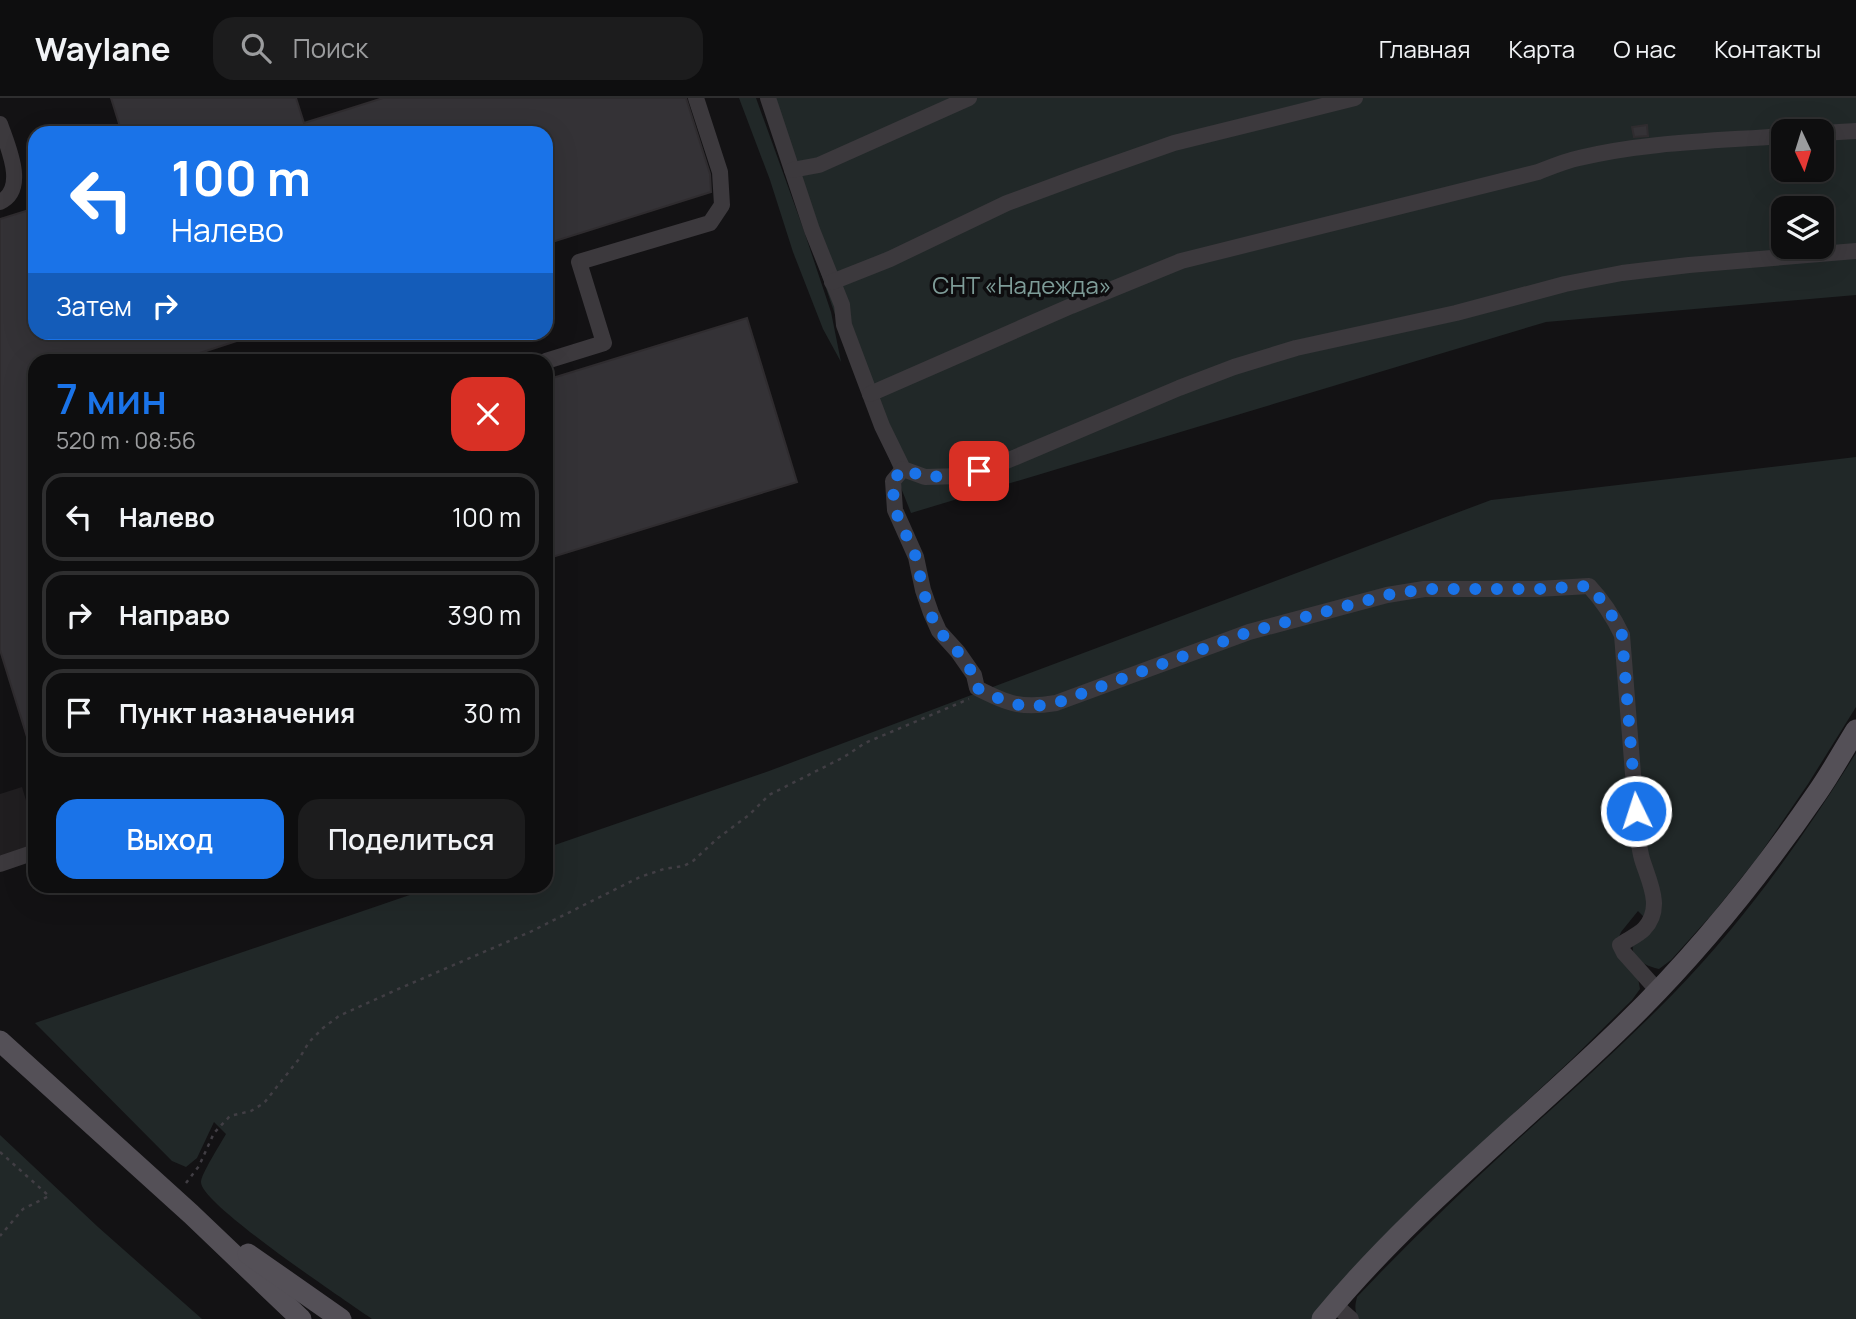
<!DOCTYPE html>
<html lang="ru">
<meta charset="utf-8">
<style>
body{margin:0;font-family:Manrope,sans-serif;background:#1c1c1d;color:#f1f3f6;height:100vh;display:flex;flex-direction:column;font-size:26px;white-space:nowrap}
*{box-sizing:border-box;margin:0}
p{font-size:23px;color:#9b9c9e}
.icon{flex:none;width:38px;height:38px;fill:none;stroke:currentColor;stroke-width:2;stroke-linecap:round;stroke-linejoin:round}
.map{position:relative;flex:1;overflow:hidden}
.side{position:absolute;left:28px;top:256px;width:525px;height:539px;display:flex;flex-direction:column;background:#0e0e0f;border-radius:21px;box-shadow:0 7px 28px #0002,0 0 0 2px #2e2e2f}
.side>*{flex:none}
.guide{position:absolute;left:28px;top:28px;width:525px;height:214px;border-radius:21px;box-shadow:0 7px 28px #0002,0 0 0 2px #2e2e2f;background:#1a73e8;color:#fff;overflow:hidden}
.needle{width:46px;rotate:176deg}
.controls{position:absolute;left:1771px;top:21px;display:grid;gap:14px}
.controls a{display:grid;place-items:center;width:63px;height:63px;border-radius:14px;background:#0e0e0f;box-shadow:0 7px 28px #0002,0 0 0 2px #2e2e2f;font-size:35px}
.pin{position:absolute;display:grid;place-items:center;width:60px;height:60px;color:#fff;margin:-30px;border-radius:14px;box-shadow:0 4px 10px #0006}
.me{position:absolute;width:77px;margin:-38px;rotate:356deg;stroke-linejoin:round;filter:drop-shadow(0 0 5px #0008)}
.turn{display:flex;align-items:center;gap:24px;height:147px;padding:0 28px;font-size:32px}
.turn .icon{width:91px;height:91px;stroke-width:2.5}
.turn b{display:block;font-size:49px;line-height:60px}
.then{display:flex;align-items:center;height:66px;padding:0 28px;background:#0003;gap:14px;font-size:26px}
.round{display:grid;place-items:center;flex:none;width:74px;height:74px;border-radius:21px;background:#1c1c1d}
.overview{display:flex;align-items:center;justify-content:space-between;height:119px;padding:0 28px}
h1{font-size:42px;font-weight:600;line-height:52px;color:#1a73e8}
.button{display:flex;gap:14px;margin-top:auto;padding:14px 28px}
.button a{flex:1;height:80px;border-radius:21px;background:#1a73e8;color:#fff;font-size:28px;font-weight:600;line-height:80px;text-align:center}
.button a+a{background:#1c1c1d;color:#f1f3f6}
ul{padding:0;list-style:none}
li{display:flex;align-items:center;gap:21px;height:88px;margin:0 14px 10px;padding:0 14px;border:4px solid #2e2e2f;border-radius:21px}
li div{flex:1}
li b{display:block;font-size:26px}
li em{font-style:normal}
header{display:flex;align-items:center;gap:42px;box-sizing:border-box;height:98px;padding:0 35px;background:#0e0e0f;border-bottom:2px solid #2e2e2f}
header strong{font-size:33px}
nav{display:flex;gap:38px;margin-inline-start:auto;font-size:24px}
.search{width:490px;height:63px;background:#1c1c1d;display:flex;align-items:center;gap:18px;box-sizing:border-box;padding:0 24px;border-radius:21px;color:#9b9c9e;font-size:26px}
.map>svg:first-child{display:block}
.built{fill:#201e20}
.green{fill:#212828;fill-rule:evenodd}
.building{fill:#343236;stroke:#2f2c2f;stroke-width:2}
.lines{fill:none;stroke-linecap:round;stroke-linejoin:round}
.path{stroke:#413e44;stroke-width:2.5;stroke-dasharray:3.5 5;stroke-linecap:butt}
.minor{stroke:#3c393d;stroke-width:16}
.major{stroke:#545057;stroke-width:21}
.route{stroke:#1a73e8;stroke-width:12;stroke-dasharray:0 21.6}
.labels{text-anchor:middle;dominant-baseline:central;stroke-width:7;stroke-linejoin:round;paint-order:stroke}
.park-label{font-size:24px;fill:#7e9c98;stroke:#0e0d0f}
</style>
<header>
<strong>Waylane</strong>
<div class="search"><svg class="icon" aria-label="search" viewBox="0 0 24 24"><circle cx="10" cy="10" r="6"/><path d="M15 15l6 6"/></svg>Поиск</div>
<nav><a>Главная</a><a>Карта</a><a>О нас</a><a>Контакты</a></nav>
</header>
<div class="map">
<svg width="1856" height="1221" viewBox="0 0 1856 1221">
<rect width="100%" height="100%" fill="#131214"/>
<polygon class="built" points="22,689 35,732 35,749 0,760 0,696"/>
<g class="green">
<polygon points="739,0 756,0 803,130 831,214 841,264 823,231 793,154 770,82"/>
<path d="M 761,0 L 1856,0 L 1856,197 L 1546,224 L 911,415 L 853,269 ZM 1783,33 L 1822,33 L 1822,72 L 1783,72 ZM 1783,110 L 1822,110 L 1822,149 L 1783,149 Z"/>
<path d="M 1856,359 L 1856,609 L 1808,686 L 1758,759 L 1714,814 L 1671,862 L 1659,871 C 1648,869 1630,861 1633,847 C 1635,838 1642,829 1646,821 L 1638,813 L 1621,834 L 1617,844 L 1638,880 L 1640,891 L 1632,902 L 1571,962 L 1406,1116 L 1312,1221 L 372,1221 C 348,1204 200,1106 201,1084 C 201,1076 221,1045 226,1036 L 214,1024 L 197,1060 L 186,1069 L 172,1063 L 35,925 L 436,788 L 546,788 L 546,750 L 769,673 L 1491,402 Z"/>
<path d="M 1856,655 L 1856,1221 L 1359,1221 C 1354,1213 1355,1207 1357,1199 C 1407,1146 1459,1096 1512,1047 C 1567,997 1622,948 1674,895 C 1744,823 1803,740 1856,655 Z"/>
<polygon points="0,1037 98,1129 202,1221 0,1221"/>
</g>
<g class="building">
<polygon points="111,0 296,0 304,25 383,0 686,0 710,76 711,94 546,146 546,35 122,35"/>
<polygon points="1647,27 1648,38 1634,39 1632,29"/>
<polygon points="35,110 35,234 255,234 255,237 200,255 202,262 35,262 35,654 32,655 0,552 0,121"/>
<polygon points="747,220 797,384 546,461 546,282"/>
</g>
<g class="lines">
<g class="path">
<polyline points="0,1054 49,1098 23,1111 0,1138"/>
<polyline points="186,1085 199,1068 214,1035 230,1018 251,1013 264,1005 299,961 309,944 323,930 339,918 396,892 530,834 640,779 664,771 684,768 693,763 718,740 749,717 769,697 844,659 865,645 969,601"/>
</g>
<g class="minor">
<polyline points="768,0 812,132 842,207 844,227 882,328 903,371 925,379 962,378 997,367 1179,290 1234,269 1296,250 1456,215 1565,186 1622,175 1689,167 1856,153"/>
<path d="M 0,26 C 7,47 28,91 0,104"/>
<polyline points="1822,35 1856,33"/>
<polyline points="792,72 819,67 969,0"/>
<polyline points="832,184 890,161 1007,105 1080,78 1174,45 1355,0"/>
<polyline points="546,263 604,245 579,164 710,125 722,107 720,74 696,0"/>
<path d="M 870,296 L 1071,208 L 1181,163 L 1538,74 C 1551,69 1565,63 1579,60 C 1645,44 1715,43 1783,38"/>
<path d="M 903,371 L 893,383 L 895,412 L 916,459 L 923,492 L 931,515 L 939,533 L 958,554 L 974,577 L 977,590 C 1008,606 1022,611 1056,605 L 1249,534 L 1387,497 L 1424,491 L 1538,491 L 1589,488 C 1603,503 1613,518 1622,537 L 1638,739 C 1639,746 1640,754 1642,761 C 1649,784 1664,810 1644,831 C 1638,837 1627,842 1620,847 L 1624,855 L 1658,893"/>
<polyline points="0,766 35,754"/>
<polyline points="1334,1206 1351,1221"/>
</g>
<g class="major">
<polyline points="0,943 191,1116 301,1221"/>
<polyline points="248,1156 341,1221"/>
<path d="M 1322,1221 C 1409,1115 1519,1029 1617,934 C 1692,862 1758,781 1817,695 C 1831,675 1843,653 1856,632"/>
</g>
</g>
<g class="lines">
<path class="route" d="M 979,373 L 962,377 L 925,379 L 903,371 L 892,383 L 895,412 L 916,459 L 923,492 L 930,515 L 939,533 L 958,554 L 974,577 L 977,590 C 1009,606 1021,612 1056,605 L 1249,534 L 1387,497 L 1424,491 L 1538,491 L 1589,488 C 1603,503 1613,517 1622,537 L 1636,713"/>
</g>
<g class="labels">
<g class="park-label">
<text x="1022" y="186">СНТ «Надежда»</text>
</g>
</g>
</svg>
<div class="controls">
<a><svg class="needle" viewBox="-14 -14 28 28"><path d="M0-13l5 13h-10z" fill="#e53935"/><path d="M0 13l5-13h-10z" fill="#9b9c9e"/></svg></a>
<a><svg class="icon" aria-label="layers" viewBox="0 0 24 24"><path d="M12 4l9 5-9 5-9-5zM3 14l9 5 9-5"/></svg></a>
</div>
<div class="pin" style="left:979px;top:373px;background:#d93025"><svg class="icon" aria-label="arrive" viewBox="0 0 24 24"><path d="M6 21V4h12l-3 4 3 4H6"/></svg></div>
<svg class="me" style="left:1636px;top:713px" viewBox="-20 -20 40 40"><circle r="17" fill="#1a73e8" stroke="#fff" stroke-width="3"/><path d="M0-11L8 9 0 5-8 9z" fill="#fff"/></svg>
<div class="guide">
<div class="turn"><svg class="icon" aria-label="left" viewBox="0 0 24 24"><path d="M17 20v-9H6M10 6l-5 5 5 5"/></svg><div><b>100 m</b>Налево</div></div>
<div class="then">Затем<svg class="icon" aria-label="right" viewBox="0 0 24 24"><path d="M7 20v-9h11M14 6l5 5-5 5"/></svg></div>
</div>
<section class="side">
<div class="overview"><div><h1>7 мин</h1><p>520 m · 08:56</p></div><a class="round" style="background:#d93025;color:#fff"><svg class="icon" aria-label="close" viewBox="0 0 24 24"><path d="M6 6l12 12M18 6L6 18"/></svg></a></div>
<ul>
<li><svg class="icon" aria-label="left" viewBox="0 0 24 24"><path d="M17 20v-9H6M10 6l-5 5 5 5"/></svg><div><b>Налево</b></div><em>100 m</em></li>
<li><svg class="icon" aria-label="right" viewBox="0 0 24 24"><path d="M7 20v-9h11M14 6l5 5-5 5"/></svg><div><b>Направо</b></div><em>390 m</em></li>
<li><svg class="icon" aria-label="arrive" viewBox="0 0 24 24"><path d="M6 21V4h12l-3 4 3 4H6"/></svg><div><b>Пункт назначения</b></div><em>30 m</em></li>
</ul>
<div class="button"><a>Выход</a><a>Поделиться</a></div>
</section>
</div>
